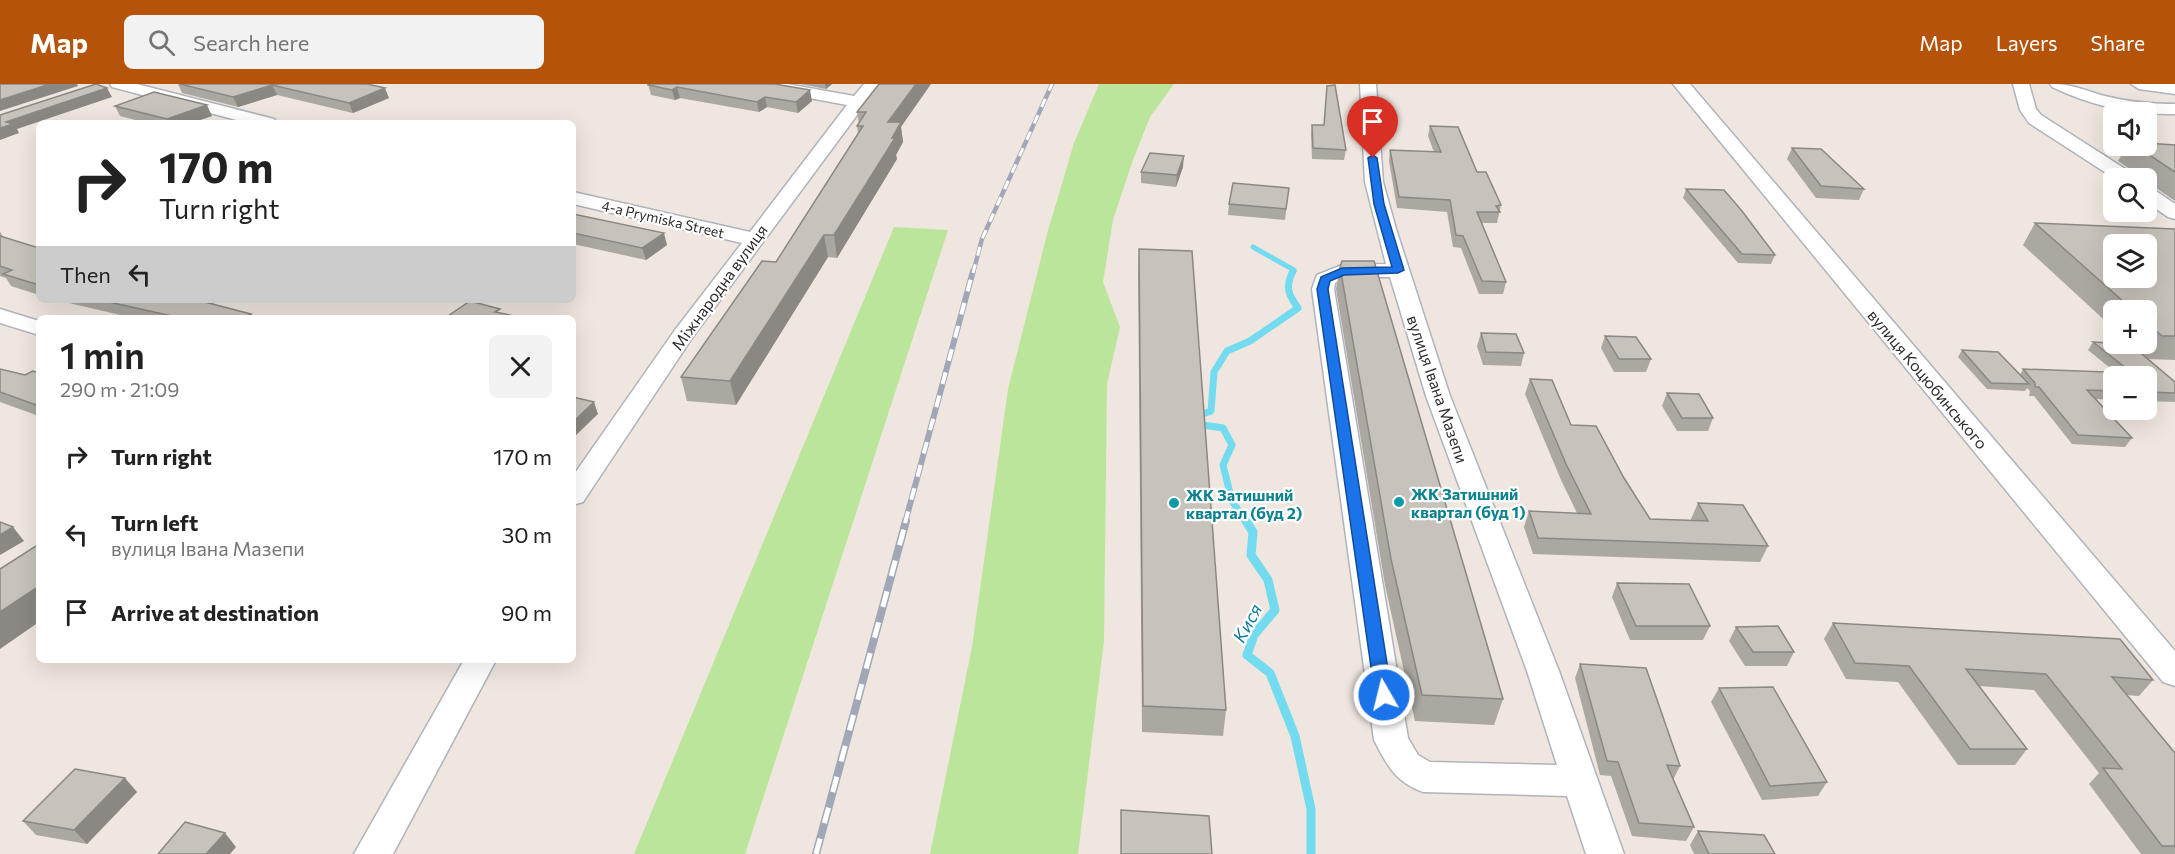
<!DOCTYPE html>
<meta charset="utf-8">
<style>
body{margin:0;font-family:Commissioner,sans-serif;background:#f2f2f2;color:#222;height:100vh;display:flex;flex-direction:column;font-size:22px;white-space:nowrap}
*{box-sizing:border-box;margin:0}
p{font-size:20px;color:#767676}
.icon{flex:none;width:33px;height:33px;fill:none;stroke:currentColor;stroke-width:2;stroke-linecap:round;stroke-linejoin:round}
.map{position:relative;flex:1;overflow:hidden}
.details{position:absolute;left:36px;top:231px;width:540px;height:348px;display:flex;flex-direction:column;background:#fff;border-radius:9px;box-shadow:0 6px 24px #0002}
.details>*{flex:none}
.banner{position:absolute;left:36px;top:36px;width:540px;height:183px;border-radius:9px;box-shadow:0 6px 24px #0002;background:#fff;color:#222;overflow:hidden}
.fabs{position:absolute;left:2103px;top:18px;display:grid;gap:12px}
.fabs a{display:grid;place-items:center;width:54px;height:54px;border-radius:9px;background:#fff;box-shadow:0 6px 24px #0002;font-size:30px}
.pin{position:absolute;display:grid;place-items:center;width:51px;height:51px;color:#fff;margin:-62px -26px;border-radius:50% 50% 50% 0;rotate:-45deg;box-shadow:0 0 6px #0007}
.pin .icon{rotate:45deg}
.me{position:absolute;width:66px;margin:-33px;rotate:352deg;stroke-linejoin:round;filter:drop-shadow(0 0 4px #0008)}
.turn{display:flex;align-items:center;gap:21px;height:126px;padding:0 24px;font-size:27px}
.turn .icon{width:78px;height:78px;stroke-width:2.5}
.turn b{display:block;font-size:42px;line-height:51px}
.then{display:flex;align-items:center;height:57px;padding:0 24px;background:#0003;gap:12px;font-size:22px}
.round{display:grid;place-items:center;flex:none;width:63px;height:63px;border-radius:9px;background:#f2f2f2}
.overview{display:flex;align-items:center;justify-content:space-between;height:102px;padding:0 24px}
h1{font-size:36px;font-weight:600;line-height:45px}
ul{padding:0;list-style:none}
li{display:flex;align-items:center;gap:18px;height:78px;padding:0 24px}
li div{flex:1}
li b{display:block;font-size:22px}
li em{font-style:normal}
header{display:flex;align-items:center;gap:36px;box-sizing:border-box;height:84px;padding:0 30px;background:#b45309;color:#fff}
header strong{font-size:28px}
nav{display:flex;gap:33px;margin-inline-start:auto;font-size:21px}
.search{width:420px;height:54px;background:#f2f2f2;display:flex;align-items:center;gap:15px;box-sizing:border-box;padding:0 21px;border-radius:9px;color:#767676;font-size:22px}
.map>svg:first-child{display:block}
.green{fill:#bce59c}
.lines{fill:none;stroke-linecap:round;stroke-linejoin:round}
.stream-far2{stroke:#73dbf0;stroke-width:5}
.stream-far1{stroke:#73dbf0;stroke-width:7}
.stream{stroke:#73dbf0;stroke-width:9}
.minor-casing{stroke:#b0b3bd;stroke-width:3}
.minor{fill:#fff;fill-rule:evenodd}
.rail-far2-casing{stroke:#a2a7b7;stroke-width:4.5}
.rail-far1-casing{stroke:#a2a7b7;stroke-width:6}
.rail-casing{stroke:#a2a7b7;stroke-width:8}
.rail-far2{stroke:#fff;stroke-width:3;stroke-dasharray:9;stroke-linecap:butt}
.rail-far1{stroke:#fff;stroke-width:4;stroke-dasharray:12;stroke-linecap:butt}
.rail{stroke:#fff;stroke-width:5;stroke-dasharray:16;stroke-linecap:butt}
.wall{fill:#aba7a1}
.shaded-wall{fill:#8b8883}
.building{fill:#c7c2bb;stroke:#8b8883;stroke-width:1.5;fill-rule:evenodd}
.route{fill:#1a73e8;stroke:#114b97;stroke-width:1.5}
.culture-dot{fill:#0f9aa8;stroke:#fff;stroke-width:2}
.labels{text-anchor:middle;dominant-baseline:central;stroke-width:4.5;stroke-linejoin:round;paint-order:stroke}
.far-street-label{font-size:14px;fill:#2d2d2d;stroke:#fff}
.street-label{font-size:16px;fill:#2d2d2d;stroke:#fff}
.culture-label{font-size:16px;font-weight:bold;fill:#0d838f;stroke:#fff;text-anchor:start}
.water-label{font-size:18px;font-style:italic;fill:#0d7da1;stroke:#fff}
</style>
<header>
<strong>Map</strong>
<div class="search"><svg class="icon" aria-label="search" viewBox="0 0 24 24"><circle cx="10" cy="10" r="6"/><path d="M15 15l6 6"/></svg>Search here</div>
<nav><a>Map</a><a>Layers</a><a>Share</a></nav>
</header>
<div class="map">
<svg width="2175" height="770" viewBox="0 0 2175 770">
<rect width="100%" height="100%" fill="#eee6df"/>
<g class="green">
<polygon points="1099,0 1174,0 1150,33 1133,76 1113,136 1103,198 1120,243 1107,300 1104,557 1078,770 930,770 972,563 1008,305 1047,150 1074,59"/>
<polygon points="894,143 948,146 745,770 634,770"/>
</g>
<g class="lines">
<polyline class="stream-far2" points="1253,163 1294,186 1293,189"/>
<g class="stream-far1">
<path d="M 1195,333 L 1211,327 L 1214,288 L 1227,267 L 1250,257 L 1298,224 C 1288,210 1285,203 1293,187"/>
<polyline points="1196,340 1223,344 1232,361 1223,381 1232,417 1247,439"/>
</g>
<polyline class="stream" points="1246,437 1253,448 1251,471 1268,496 1275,526 1254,551 1247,571 1270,589 1295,652 1311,725 1311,770"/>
<defs>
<g id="minor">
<polygon points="110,0 137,0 274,35 277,39 248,39 112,3"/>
<polygon points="753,0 787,0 854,12 864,0 880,0 692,254 583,418 573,421 573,392 675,246 742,159 573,120 573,108 750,148 847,21 761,5"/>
<path d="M 1360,0 L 1376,0 L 1383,98 L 1396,145 L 1450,312 L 1559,587 L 1624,770 L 1586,770 L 1567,712 L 1423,708 C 1395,698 1387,681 1374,656 L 1312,205 L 1317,191 L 1342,181 L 1386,180 L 1365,98 ZM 1346,193 L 1390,193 L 1426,312 L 1527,587 L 1557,681 L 1430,678 L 1418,671 L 1408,654 L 1334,205 L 1335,199 Z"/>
<polygon points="1673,0 1690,0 2175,567 2175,602 2163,598"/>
<polygon points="2013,0 2029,0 2036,25 2041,31 2133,90 2135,94 2114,94 2029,39 2020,26"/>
<path d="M 2050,0 C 2073,0 2083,6 2105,12 C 2128,18 2151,20 2175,20 L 2175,30 C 2133,31 2091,22 2052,3 Z"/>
<polygon points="2131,0 2175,0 2175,10 2139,5"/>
<polygon points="2146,103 2153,105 2175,120 2175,135 2168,133 2146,118"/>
<polygon points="0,225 39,237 39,251 0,239"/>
<polygon points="464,576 496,576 393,770 354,770"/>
</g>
</defs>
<use href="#minor" class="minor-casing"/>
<use href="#minor" class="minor"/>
<defs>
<polyline id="rail-far2" points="973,189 982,155 1052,0"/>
<polyline id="rail-far1" points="905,439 973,187"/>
<polyline id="rail" points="816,770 906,437"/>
</defs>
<use href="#rail-far2" class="rail-far2-casing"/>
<use href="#rail-far1" class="rail-far1-casing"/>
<use href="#rail" class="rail-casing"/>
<use href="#rail-far2" class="rail-far2"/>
<use href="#rail-far1" class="rail-far1"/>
<use href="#rail" class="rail"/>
</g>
<g class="wall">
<polygon points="178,0 367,0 389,14 353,29 277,11 238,23 182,9"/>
<polygon points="648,0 812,17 798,29 767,23 759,28 680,14 675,16 651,11"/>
<polygon points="800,0 832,0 826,5"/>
<polygon points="879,0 901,43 903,58 896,71 897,75 837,174 828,173 736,321 687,317 681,293 776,178 858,49 857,42 859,40 857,28"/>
<polygon points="1327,2 1346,66 1344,76 1312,75 1311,51 1312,41 1324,41"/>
<polygon points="115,22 212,32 191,39 147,39 120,32"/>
<polygon points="1430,42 1477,88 1501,121 1497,139 1482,139 1506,198 1503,210 1479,210 1461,164 1453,163 1447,128 1397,124 1389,77 1390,66 1434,68 1428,52"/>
<polygon points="2175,61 2175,117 2146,97 2146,94 2143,94 2118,77 2127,62"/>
<polygon points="1792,64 1864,105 1859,116 1816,114 1787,75"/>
<polygon points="1183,83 1176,103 1141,99 1141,88"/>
<polygon points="1289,104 1285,136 1228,131 1229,120"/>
<polygon points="1686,105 1775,171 1771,180 1738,179 1683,114"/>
<polygon points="573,130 667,161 646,176 573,160"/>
<polygon points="2035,139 2175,145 2175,276 2148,275 2175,298 2175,318 2146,317 2146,292 2114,292 2114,316 2096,315 2132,354 2125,363 2072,360 2034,312 2029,312 2030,307 2027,304 2025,307 1987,305 1958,273 1962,266 2020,291 2023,285 2115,288 2088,266 2093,258 2114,260 2146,260 2146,226 2114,226 2114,245 2023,161"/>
<polygon points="0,148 4,154 39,164 39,211 11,202 6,194 0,192"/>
<polygon points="1139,165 1226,626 1223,652 1142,648 1138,187"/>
<polygon points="1340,183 1503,615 1494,641 1415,637 1385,501 1336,205"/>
<polygon points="56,216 213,216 214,219 212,220 251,230 253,234 133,234"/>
<polygon points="1481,249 1524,269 1521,282 1483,281 1477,262"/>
<polygon points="1605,252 1651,275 1646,288 1614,288 1601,264"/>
<polygon points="0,285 25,291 39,289 39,332 0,318"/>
<polygon points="1530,295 1571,341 1624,394 1650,435 1691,436 1691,435 1698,419 1768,462 1760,478 1533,470 1524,443 1529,427 1577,429 1561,396 1525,310"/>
<polygon points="1667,309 1713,334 1708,347 1677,347 1662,322"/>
<polygon points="1617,499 1710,542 1703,556 1630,556 1612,513"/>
<polygon points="1833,539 2153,596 2139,612 2126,611 2175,669 2175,770 2141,770 2089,700 2099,689 2034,606 1979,602 2027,665 2015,681 1958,681 1898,598 1846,595 1824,555"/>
<polygon points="1736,543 1794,568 1787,582 1745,582 1729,557"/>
<polygon points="1580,580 1680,682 1673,696 1694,743 1686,757 1632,752 1611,692 1600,691 1575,594"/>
<polygon points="1719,604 1827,698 1818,712 1762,716 1711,618"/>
<polygon points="137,708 87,760 36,751 23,737"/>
<polygon points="1698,747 1775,770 1694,770 1690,761"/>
</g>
<g class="shaded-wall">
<polygon points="50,0 77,0 78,2 0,27 0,16"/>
<polygon points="825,0 832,0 826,5"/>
<polygon points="916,0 931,0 901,43 903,58 896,71 897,75 837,174 834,151 888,38"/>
<polygon points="272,1 277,11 238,23 233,13"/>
<polygon points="677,3 680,14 675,16 672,6"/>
<polygon points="107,4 112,13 17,45 19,49 0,56 0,44 6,38"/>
<polygon points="385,4 389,14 353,29 349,19"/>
<polygon points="810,6 812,17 798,29 796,18"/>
<polygon points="765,13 767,23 759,28 757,18"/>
<polygon points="207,21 212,32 191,39 169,39 167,35"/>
<polygon points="1184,72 1183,83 1176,103 1177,91"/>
<polygon points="664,149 667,161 646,176 642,164"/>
<polygon points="824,151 828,173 736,321 730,297"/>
<polygon points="193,216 213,216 214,219 199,227"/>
<polygon points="251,230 253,234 246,234 245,233"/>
<polygon points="594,318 598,330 573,354 573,338"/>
<polygon points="13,443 24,457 0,471 0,451"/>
<polygon points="39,502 39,538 0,565 0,528"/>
<polygon points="125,694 137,708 87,760 74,746"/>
<polygon points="225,749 236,763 230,770 206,770"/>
</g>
<g class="building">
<polygon points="0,0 50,0 0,16"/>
<polygon points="96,0 107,4 6,38 13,40 0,44 0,31"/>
<polygon points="180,0 367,0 385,4 349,19 272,1 233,13"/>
<polygon points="648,0 775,0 810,6 796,18 765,13 757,18 677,3 672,6 648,1"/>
<polygon points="879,0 916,0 888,38 901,38 892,54 895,54 834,151 824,151 730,297 681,293 762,177 776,178 863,42 857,42 866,28 857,28"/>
<polygon points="1335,1 1346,66 1313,64 1312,41 1324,41 1327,2"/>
<polygon points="154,8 207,21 167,35 115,22"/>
<polygon points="1430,42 1458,43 1477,88 1486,88 1501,121 1496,122 1500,128 1477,128 1506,198 1482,197 1463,152 1456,151 1450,116 1399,113 1390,66 1441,68"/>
<polygon points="2146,59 2175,61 2175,88 2136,62 2146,62"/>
<polygon points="1792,64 1821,65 1864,105 1821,102"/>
<polygon points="1150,69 1184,72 1177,91 1141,88"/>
<polygon points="1233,99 1289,104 1286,125 1229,120"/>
<polygon points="1686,105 1724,106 1742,127 1775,171 1742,170"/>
<polygon points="573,130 664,149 642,164 573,149"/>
<path d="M 2035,139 L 2175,145 L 2175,252 L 2162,252 L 2146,238 L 2146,226 L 2133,226 ZM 2114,160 L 2146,160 L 2146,194 L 2114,194 Z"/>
<polygon points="0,152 39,164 39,201 3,190 12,186 0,182"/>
<polygon points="1139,165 1192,167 1226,626 1143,622"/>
<polygon points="1342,177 1374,177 1503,615 1422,611 1391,475 1340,183"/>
<polygon points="100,216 197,216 251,230 245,233 250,234 181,234"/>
<polygon points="470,217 500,225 495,228 524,234 445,234"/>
<polygon points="1481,249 1516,250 1524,269 1486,268"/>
<polygon points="1605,252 1636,253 1651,275 1619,275"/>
<polygon points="2093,258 2130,260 2175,298 2175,309 2146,308 2146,292 2114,292 2114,307 2087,306 2132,354 2078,351 2039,303 2035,303 2035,299 2023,285 2132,289"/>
<polygon points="1962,266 1998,268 2029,300 1991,299"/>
<polygon points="0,285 25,291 33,287 39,289 39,322 0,308"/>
<polygon points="1530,295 1552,296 1571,341 1596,342 1624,394 1650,435 1708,437 1698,419 1743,421 1768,462 1538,454 1529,427 1591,430 1566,380"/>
<polygon points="1667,309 1699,310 1713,334 1682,334"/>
<polygon points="573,313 594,318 573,338"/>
<polygon points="0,438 13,443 0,451"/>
<polygon points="39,460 39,502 0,528 0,485"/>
<polygon points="1617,499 1689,500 1710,542 1636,542"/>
<polygon points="1833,539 2120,555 2153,596 2112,593 2175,669 2175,762 2162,762 2103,684 2122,685 2046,590 1966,585 2027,665 1970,665 1909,582 1855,579"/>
<polygon points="1778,542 1794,568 1753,568 1736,543"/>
<polygon points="1580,580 1646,584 1680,682 1667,681 1694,743 1639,739 1618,678 1607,677"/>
<polygon points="1773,603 1827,698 1770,702 1719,604"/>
<polygon points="75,685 125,694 74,746 23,737"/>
<polygon points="1121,726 1209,732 1212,770 1121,770"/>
<polygon points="185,738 225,749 206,770 158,770"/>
<polygon points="1698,747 1764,751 1775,770 1709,770"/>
</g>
<polygon class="route" points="1373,71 1377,74 1384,120 1404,186 1398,189 1344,191 1330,197 1328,205 1392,611 1390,616 1384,618 1378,616 1375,611 1317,205 1321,193 1342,184 1392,183 1374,120 1368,74"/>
<g class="culture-dot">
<circle cx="1399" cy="418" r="6"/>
<circle cx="1174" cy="419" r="6"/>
</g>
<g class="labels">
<g class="far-street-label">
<text transform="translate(663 135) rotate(13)">4-a Prymiska Street</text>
</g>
<g class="street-label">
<text transform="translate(719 203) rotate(-54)">Міжнародна вулиця</text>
<text transform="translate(1928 295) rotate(50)">вулиця Коцюбинського</text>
<text transform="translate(1438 305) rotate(71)">вулиця Івана Мазепи</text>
</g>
<g class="culture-label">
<text x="1411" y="409">ЖК Затишний<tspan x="1411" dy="18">квартал (буд 1)</tspan></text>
<text x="1186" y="410">ЖК Затишний<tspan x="1186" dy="18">квартал (буд 2)</tspan></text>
</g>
<g class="water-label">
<text transform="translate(1247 539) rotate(-62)">Кися</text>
</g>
</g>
</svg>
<div class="fabs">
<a><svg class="icon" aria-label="sound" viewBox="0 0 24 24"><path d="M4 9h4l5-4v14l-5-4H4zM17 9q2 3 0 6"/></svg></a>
<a><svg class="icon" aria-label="search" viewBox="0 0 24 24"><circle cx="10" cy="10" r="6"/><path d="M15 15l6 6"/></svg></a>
<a><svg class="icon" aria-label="layers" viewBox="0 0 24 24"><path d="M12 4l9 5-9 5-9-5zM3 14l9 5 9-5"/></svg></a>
<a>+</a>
<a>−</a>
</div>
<div class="pin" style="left:1373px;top:74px;background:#d93025"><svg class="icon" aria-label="arrive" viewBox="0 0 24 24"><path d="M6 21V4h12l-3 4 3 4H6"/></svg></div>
<svg class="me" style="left:1384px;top:611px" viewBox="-20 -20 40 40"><circle r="17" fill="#1a73e8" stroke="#fff" stroke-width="3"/><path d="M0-11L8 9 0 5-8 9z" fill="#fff"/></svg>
<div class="banner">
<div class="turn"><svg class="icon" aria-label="right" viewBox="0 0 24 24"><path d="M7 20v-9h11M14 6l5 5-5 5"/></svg><div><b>170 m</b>Turn right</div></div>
<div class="then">Then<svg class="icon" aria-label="left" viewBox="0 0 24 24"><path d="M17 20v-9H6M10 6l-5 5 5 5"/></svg></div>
</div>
<section class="details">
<div class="overview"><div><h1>1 min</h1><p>290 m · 21:09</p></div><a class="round"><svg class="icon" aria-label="close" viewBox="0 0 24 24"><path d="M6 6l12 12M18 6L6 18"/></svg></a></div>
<ul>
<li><svg class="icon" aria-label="right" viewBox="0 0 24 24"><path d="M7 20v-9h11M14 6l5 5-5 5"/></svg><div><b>Turn right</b></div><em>170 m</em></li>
<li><svg class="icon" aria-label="left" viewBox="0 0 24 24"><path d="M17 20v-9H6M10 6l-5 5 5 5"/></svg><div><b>Turn left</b><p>вулиця Івана Мазепи</p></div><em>30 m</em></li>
<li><svg class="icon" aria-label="arrive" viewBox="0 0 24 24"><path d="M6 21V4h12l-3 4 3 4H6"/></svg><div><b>Arrive at destination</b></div><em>90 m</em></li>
</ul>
</section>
</div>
